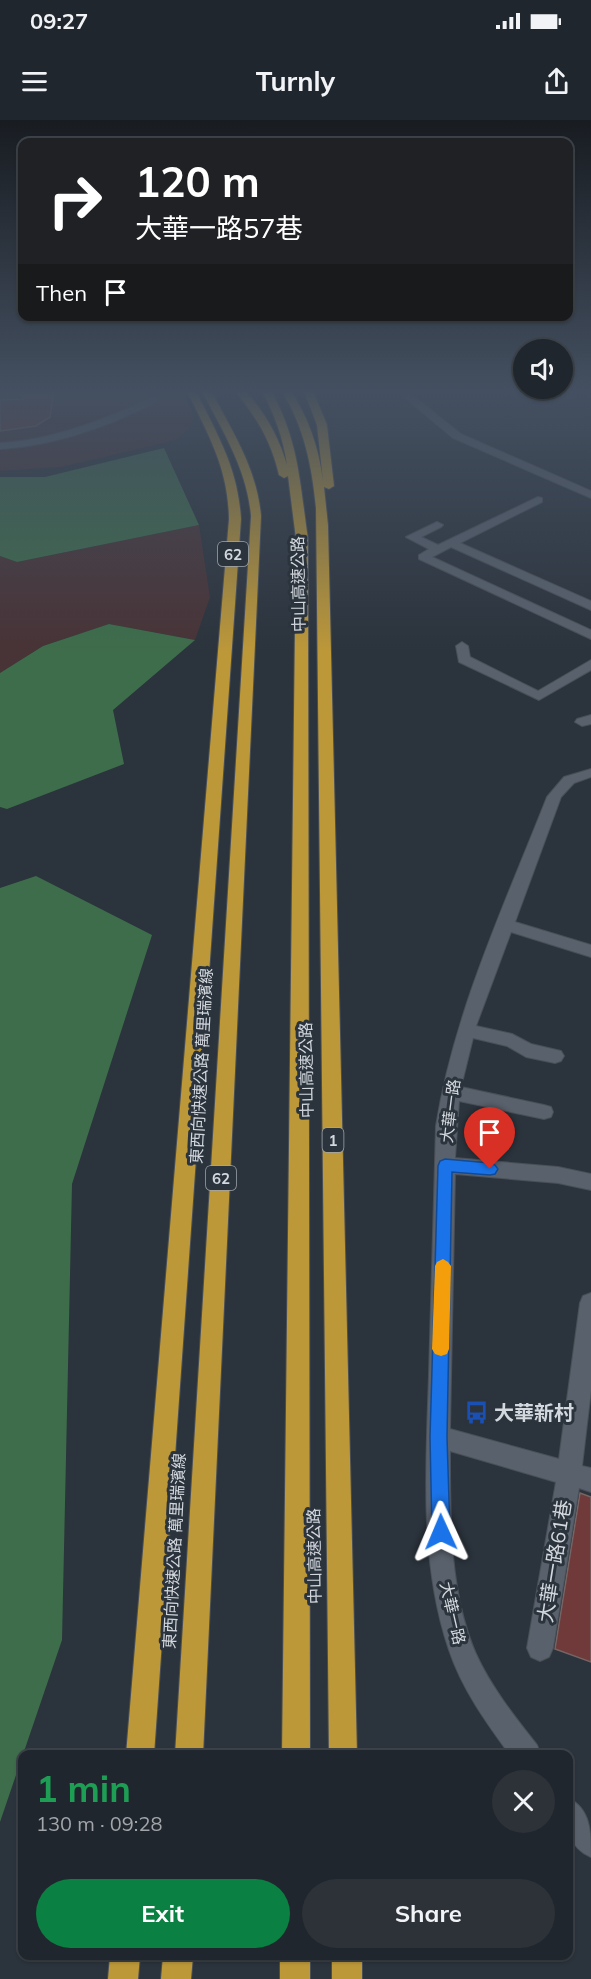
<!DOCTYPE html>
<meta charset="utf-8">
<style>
body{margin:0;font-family:Mulish,"Noto Sans TC",sans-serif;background:#2d3239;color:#f1f3f6;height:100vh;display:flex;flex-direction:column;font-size:22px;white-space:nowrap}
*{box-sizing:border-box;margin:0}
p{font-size:20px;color:#a2a5aa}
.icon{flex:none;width:33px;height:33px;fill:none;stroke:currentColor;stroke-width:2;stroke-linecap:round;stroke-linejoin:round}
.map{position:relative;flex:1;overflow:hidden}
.drawer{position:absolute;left:18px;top:1630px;width:555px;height:210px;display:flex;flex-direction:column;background:#20262d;border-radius:12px;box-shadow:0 2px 4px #0004,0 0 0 2px #3d4349}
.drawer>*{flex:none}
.top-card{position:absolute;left:18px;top:18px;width:555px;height:183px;border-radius:12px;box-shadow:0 2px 4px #0004,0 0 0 2px #3d4349;background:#202124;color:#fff;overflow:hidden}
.controls{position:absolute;left:513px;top:219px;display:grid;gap:12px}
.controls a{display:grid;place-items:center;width:60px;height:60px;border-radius:50%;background:#20262d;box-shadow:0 2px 4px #0004,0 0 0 2px #3d4349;font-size:30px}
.pin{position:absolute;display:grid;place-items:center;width:51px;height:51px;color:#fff;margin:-62px -26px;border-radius:50% 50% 50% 0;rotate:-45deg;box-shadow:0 0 6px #0007}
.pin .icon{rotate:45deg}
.me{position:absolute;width:66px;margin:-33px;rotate:359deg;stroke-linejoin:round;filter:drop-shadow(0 0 4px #0008)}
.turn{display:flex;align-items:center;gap:21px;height:126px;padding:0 18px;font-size:27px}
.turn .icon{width:78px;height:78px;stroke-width:2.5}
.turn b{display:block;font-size:42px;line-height:51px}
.then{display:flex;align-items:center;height:57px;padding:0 18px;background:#0003;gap:12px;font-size:22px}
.round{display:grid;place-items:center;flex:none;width:63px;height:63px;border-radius:32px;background:#2d3239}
.head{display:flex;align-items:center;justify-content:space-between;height:102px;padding:0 18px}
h1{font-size:36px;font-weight:700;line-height:45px;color:#1e9e55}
.cta{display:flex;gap:12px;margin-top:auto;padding:12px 18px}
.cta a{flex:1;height:69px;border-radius:36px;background:#0b8043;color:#fff;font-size:24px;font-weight:700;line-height:69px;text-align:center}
.cta a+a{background:#2d3239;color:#f1f3f6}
.status{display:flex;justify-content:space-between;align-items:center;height:42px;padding:0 30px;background:#20262d;direction:ltr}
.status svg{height:16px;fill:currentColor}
header{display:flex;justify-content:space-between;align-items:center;height:78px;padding:0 18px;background:#20262d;font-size:27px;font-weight:700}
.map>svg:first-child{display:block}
.industrial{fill:#483336}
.forest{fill:#3e6d4b}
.building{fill:#6f3a39;stroke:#756564;stroke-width:1.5}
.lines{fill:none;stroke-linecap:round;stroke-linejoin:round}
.minor-casing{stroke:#494f57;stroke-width:2}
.highway-casing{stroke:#494f57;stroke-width:2}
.minor{fill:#59616c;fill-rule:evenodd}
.highway{fill:#bd9839;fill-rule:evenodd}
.route{fill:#1a73e8;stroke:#114b97;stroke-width:1.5}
.slow{fill:#f59e0b}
.labels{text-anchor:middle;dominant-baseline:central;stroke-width:6;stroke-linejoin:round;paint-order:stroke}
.shield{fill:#2b333c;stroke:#a1a6ad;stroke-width:1.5}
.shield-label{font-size:15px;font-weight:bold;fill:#d3d8de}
.street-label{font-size:16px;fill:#d3d8de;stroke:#2b333c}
.near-poi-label{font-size:20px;font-weight:bold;fill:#d3d8de;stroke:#2b333c;text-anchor:start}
.near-street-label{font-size:20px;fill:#d3d8de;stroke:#2b333c}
</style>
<div class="status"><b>09:27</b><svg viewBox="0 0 49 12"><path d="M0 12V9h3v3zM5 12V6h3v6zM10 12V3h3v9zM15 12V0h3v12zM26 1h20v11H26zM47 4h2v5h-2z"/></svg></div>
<header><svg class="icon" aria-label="menu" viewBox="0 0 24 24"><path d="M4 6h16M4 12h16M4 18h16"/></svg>Turnly<svg class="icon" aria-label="share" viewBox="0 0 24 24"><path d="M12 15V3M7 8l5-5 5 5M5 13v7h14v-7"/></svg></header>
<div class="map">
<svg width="591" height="1859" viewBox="0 0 591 1859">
<rect width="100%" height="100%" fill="#2b333c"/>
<g class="industrial">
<polygon points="0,271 182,271 194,296 189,309 176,320 61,347 0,351"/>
<polygon points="199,405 210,477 195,520 109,504 43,526 0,553 0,436 17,442"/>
</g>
<g class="forest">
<polygon points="164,328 199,405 17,442 0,436 0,357 45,357"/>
<polygon points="109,504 195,520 113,590 124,644 7,689 0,687 0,553 43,526"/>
<polygon points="36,756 152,815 72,1064 62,1520 0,1702 0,768"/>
</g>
<g class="building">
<polygon points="20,271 54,271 50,297 36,306 0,311 0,280 23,279"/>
<polygon points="580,1373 591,1377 591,1542 555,1529"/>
</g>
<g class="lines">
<defs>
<g id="minor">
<path d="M 150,271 L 160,271 L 156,282 C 109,306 54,326 0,329 L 0,323 C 51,320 103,301 149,279 Z"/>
<polygon points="397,271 407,271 461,314 591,371 591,378 453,318"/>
<polygon points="538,377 542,378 542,382 460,423 591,481 591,490 451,427 432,437 591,510 591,519 419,439 419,435 429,429 406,417 437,402 443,405 441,407 421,417 438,425"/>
<polygon points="462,522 468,526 470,537 538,571 591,540 591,550 539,580 459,542 456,526"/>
<polygon points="591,595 591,604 582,606 575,602 577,599"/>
<path d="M 591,649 L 591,657 L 574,663 L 561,677 L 515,802 L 591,825 L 591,837 L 511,812 L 476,906 L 512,914 L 531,924 L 561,931 L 564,936 L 561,941 L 555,943 L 526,937 L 507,926 L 473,918 L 461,967 L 544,985 L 551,987 L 553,992 L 551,997 L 544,999 L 459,981 L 455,1038 L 558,1047 L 591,1054 L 591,1070 L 558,1063 L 455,1054 L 450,1309 L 559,1339 L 580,1183 L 583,1176 L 591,1173 L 591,1270 L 582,1346 L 591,1348 L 591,1372 L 579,1368 L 553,1528 L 549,1537 L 540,1541 L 531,1537 L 527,1528 L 556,1362 L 450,1331 C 450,1398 449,1472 476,1534 C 491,1567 515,1597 537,1625 L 541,1635 L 510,1635 C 486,1602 462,1569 449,1530 C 419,1442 426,1346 429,1255 C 431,1172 434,1089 436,1006 C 454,892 505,784 547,677 L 564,657 Z"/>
<path d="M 568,1678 C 591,1689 591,1713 591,1737 C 565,1726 568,1703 568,1678 Z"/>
</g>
<g id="highway">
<path d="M 187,271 L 196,271 C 218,316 238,348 241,399 L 154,1635 L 126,1635 L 229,399 C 228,348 209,316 187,271 Z"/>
<path d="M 202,271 L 211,271 C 233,312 257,349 261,396 L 203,1635 L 175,1635 L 251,396 C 247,349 223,312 202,271 Z"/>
<path d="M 235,271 L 245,271 C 265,292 279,317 287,345 C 283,318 275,295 262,271 L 271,271 C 299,320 300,365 308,419 L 310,1635 L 282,1635 L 296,419 L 288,356 L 284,358 L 279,355 C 271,321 257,298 235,271 Z"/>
<path d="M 282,271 L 291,271 C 309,299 319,328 323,361 L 317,305 L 304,271 L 313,271 L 327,305 L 334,366 L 329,369 L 324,367 L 328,405 L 357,1635 L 329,1635 L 316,388 C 312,346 304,307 282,271 Z"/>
<polygon points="110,1836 140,1836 138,1859 108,1859"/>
<polygon points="163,1836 193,1836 191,1859 161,1859"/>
<rect x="280" y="1836" width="30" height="23"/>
<rect x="332" y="1836" width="30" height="23"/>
</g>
</defs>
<use href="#minor" class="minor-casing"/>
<use href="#highway" class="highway-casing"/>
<use href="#minor" class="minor"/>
<use href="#highway" class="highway"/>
</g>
<linearGradient id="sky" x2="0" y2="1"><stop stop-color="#181c21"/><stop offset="0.51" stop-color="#445061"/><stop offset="1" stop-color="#445061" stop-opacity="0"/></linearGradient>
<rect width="591" height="532" fill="url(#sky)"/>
<polygon class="route" points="445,1039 490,1043 495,1045 498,1049 495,1054 490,1055 452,1052 447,1317 450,1412 448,1419 441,1421 434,1419 432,1412 430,1317 438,1046 440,1041"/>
<polygon class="slow" points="443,1139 448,1142 451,1146 449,1229 447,1234 441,1236 435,1234 432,1229 435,1146 437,1142"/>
<defs>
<symbol id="bus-bare" viewBox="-9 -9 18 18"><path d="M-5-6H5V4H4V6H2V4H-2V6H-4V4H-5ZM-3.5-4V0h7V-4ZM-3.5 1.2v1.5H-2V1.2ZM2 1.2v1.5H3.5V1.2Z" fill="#1a4fb4" stroke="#2b333c" stroke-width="2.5" paint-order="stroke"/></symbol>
</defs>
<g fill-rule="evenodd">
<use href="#bus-bare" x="460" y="1276" width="33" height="33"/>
</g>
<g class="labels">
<g class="shield">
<rect x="218" y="422" width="30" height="24" rx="4.5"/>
<rect x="322.5" y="1008" width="21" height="24" rx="4.5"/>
<rect x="206" y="1046" width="30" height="24" rx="4.5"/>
</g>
<g class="shield-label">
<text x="233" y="434">62</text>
<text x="333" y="1020">1</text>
<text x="221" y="1058">62</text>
</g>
<g class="street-label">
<text transform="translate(298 464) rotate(-91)">中山高速公路</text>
<text transform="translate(201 946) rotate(-87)">東西向快速公路 萬里瑞濱線</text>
<text transform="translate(306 950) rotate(-91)">中山高速公路</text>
<text transform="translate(450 991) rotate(-83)">大華一路</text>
<text transform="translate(174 1431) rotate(-87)">東西向快速公路 萬里瑞濱線</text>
<text transform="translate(314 1436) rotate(-91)">中山高速公路</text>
<text transform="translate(453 1493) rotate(77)">大華一路</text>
</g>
<g class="near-poi-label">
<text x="494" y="1292">大華新村</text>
</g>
<g class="near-street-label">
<text transform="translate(554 1441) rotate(-81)">大華一路61巷</text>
</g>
</g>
</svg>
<div class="controls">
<a><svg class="icon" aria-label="sound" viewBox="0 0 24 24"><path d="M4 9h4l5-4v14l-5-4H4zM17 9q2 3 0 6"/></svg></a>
</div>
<div class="pin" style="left:490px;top:1049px;background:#d93025"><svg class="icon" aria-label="arrive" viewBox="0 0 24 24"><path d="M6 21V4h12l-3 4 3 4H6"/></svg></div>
<svg class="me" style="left:441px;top:1412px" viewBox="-20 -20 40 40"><path d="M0-17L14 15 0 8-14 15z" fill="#1a73e8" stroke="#fff" stroke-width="4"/></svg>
<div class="top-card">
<div class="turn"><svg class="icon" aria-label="right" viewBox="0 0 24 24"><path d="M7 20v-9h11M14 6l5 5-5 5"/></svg><div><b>120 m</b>大華一路57巷</div></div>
<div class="then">Then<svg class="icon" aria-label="arrive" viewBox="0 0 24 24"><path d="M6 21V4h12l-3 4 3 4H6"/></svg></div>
</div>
<section class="drawer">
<div class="head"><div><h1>1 min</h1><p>130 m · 09:28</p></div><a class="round"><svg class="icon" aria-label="close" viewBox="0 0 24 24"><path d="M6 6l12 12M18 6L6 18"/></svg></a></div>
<div class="cta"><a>Exit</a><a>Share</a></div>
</section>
</div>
